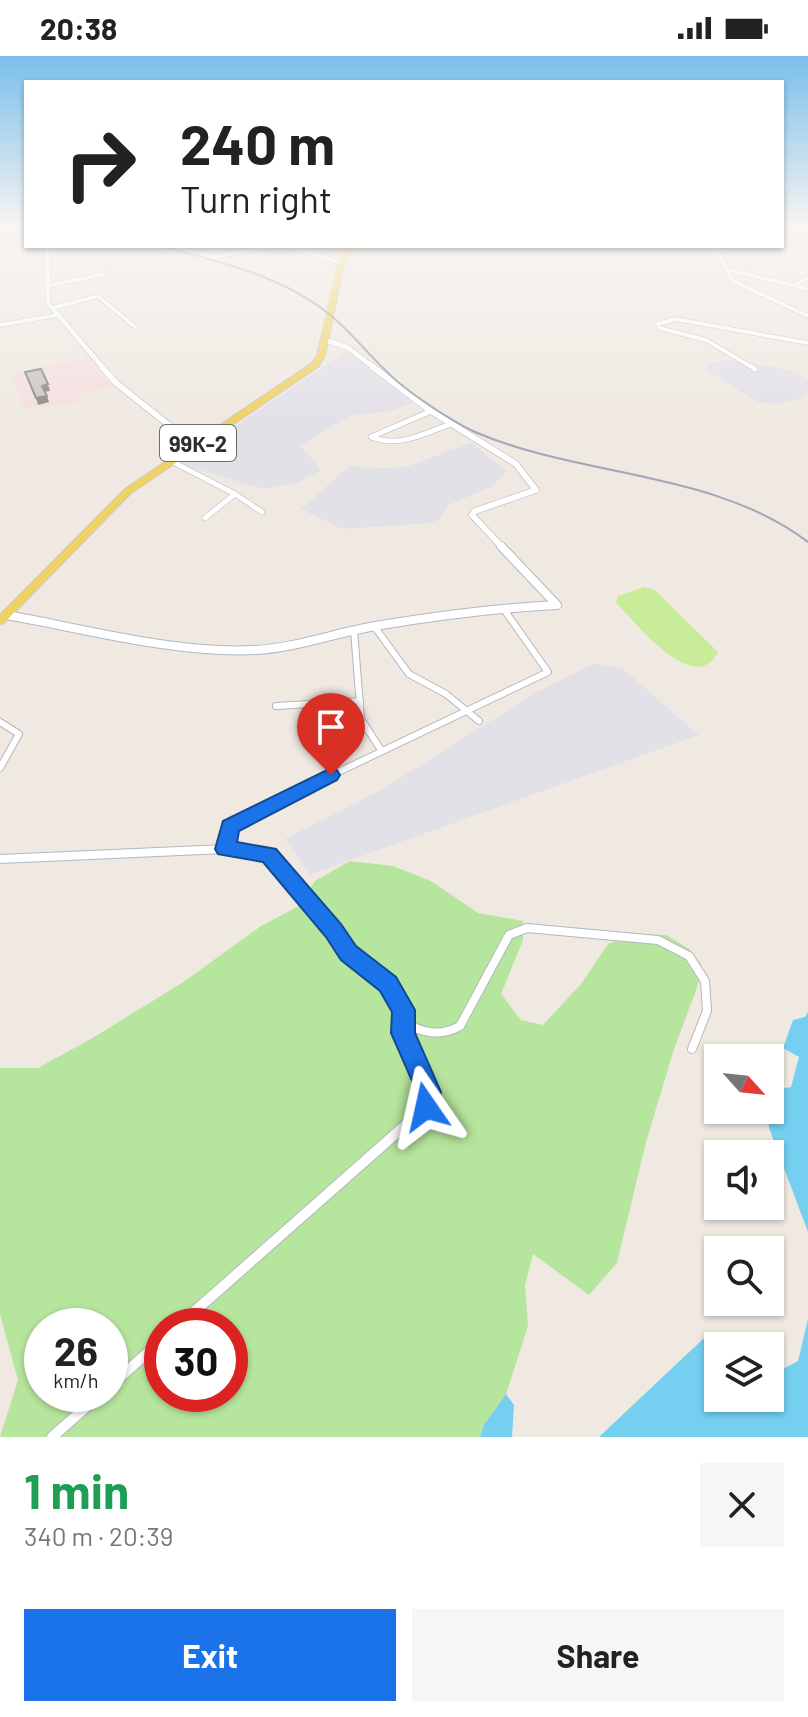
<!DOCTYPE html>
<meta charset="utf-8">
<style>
body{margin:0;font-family:Barlow,sans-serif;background:#f6f6f6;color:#222;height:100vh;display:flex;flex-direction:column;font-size:30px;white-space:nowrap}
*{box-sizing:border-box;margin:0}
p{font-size:26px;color:#767676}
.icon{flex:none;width:44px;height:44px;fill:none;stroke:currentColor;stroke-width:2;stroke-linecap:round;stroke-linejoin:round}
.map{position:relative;height:1381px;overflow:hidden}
.sheet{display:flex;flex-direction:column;background:#fff;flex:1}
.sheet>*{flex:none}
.hud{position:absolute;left:24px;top:24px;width:760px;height:168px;border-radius:0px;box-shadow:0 2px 6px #0004;background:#fff;color:#222;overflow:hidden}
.needle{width:52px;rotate:117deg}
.tools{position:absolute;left:704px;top:988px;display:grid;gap:16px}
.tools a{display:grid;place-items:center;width:80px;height:80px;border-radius:0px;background:#fff;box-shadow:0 2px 6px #0004;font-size:40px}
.speed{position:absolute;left:24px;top:1252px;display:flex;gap:16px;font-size:40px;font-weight:700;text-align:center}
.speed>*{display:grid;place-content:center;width:104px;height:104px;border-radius:50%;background:#fff;box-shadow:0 2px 6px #0004;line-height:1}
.speed small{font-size:20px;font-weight:400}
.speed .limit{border:12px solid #d22;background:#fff;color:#111}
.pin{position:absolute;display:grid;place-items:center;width:68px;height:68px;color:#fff;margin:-82px -34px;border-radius:50% 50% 50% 0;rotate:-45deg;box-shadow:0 0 8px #0007}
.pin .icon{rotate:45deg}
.me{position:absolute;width:88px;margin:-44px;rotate:349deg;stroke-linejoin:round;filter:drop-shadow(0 0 6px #0008)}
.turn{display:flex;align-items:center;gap:28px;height:168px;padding:0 24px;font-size:36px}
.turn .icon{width:104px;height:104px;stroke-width:2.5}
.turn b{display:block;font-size:56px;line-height:68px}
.round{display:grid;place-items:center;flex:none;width:84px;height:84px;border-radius:0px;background:#f6f6f6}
.head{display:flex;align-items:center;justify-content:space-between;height:136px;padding:0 24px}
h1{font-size:48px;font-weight:700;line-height:60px;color:#1e9e55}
.primary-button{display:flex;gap:16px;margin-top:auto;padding:16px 24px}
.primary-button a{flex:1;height:92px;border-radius:0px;background:#1a73e8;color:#fff;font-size:32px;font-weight:700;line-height:92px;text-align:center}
.primary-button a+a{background:#f6f6f6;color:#222}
.status{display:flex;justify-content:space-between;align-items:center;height:56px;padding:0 40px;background:#fff;direction:ltr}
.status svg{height:22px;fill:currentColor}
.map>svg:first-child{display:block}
.industrial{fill:#e3e1e8}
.medical{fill:#f5dfe0}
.green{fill:#b6e59e;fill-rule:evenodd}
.pitch{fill:#c9ec9a}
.water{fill:#75cff0}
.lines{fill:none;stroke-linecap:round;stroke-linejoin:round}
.minor-far4-casing{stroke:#b4b7c1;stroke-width:5}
.minor-far3-casing{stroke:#b4b7c1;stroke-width:6}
.minor-far2-casing{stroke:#b4b7c1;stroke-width:8}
.minor-far1-casing{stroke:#b4b7c1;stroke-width:10}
.minor-casing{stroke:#b4b7c1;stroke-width:12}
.tertiary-far2-casing{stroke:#b4b7c1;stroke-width:6}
.tertiary-far1-casing{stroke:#b4b7c1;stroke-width:7}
.tertiary-casing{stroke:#b4b7c1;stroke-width:10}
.primary-casing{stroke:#c9c9c9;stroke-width:2}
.minor-far4{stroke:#fff;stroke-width:4}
.minor-far3{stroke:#fff;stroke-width:5}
.minor-far2{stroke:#fff;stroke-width:6}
.minor-far1{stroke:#fff;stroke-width:8}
.minor{stroke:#fff;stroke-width:10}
.tertiary-far2{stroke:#fff;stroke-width:5}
.tertiary-far1{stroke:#fff;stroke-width:6}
.tertiary{stroke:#fff;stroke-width:8}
.primary{fill:#f2d163;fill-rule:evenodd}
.rail{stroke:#a3a6b8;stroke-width:2}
.shaded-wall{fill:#8e8b86}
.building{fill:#cbc7bf;stroke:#8e8b86;stroke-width:2}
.route{fill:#1a73e8;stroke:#114b97;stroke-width:2}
.labels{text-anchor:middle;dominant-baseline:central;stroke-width:7;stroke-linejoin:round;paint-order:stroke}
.shield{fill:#fff;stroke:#6d6d6d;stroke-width:2}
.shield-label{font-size:22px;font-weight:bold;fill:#2e2e2e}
</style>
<div class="status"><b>20:38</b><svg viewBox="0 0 49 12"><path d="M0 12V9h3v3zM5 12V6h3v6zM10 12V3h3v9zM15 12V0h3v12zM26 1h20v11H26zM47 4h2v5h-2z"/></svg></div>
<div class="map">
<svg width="808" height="1381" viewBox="0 0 808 1381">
<rect width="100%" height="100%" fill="#efe9e1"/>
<g class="industrial">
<polygon points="347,295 414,346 391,355 350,359 301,390 321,414 299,426 264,433 179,408"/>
<polygon points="727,304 787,313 808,323 808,336 798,343 778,348 757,346 706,314 708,308"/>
<polygon points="471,387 506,415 493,430 448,449 440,463 430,467 342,473 301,453 351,409 364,413 406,411"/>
<polygon points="595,607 623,613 699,679 309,819 285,783 383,733 535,637"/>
</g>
<polygon class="medical" points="88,302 113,331 79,339 82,346 24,353 13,320 32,312"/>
<path class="green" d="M 350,805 L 393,810 L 431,825 L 478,857 L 523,865 L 523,884 L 501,938 L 521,964 L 543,969 L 581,928 L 608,888 L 633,878 L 666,879 L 689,893 L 701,908 L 698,929 L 674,993 L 646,1086 L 617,1207 L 589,1239 L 533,1198 L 525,1229 L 528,1270 L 506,1338 L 484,1369 L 480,1381 L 0,1381 L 18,1324 L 0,1258 L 0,1012 L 38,1012 L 91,983 L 185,925 L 261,870 L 299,850 L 315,825 ZM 42,1270 L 110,1270 L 110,1338 L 42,1338 ZM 162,1270 L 230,1270 L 230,1338 L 162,1338 Z"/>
<path class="pitch" d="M 644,531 L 655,534 L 718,596 C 694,642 637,567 616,547 L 618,540 Z"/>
<g class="water">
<path d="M 808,956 L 808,1176 L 769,1072 C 769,1056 768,1046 778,1033 L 791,1031 L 799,1001 L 783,992 L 793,964 L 805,961 Z"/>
<polygon points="808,1263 808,1381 599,1381 703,1283 726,1290 718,1290 718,1342 770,1342 770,1314 775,1317 798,1305"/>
<polygon points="506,1338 514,1349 512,1381 480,1381 484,1369"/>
</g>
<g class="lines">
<defs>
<g id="minor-far4">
<polyline points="169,190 212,201 277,190"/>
<polyline points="288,190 341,207"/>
<polyline points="714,190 733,225 808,260"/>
<polyline points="725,213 808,233"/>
<polyline points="794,229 808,222"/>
<polyline points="46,230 105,218"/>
<polyline points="52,252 98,240 135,271"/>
<polyline points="0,269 58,259"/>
<polyline points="755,313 706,284 659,272 658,268 675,263 808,287"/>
</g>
<g id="minor-far3">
<polyline points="752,311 755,313"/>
<path d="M 431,355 L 371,381 C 398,392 424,378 450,368"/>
<polyline points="171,405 235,438 205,462"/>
<polyline points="235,438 262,456"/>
</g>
<g id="minor-far2">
<polyline points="374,570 409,618 446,638 479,665"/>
<polyline points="354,574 361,663 381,694"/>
<polyline points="276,650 360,645"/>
<polyline points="0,666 19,678 0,712"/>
<polyline points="328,721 548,616 503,552"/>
</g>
<g id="minor-far1">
<polyline points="225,793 230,770 332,719"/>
<polyline points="0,803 225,793 269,799 334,874 348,897 388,928 404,954 403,977 418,1011"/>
<path d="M 403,966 C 423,977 440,981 460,970 L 509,879 L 527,872 L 658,884 L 689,900 L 705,925 L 707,955 L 692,993"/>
</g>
<g id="minor">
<polyline points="178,1270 426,1051 429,1036 417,1009"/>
<polyline points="110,1330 162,1284"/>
<polyline points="52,1381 101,1338"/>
</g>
<g id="tertiary-far2">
<polyline points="47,190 48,247 104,313"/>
<polyline points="324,284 347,291 376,313"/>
</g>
<g id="tertiary-far1">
<polyline points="102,311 116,327 194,389"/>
<polyline points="373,311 431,355 516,408 536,434 475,455 472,459 503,492"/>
</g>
<path id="tertiary" d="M 7,559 C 85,573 177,598 255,594 C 295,592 335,577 375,570 C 435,560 496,552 557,549 L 501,490"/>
<polygon id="primary" points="349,190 355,190 344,207 325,300 318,311 131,437 4,567 0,568 0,559 125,433 312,307 317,300 338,207"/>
</defs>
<use href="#minor-far4" class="minor-far4-casing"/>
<use href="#minor-far3" class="minor-far3-casing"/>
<use href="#minor-far2" class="minor-far2-casing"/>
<use href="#minor-far1" class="minor-far1-casing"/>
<use href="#minor" class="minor-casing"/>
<use href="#tertiary-far2" class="tertiary-far2-casing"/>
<use href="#tertiary-far1" class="tertiary-far1-casing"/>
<use href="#tertiary" class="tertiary-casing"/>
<use href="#primary" class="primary-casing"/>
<use href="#minor-far4" class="minor-far4"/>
<use href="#minor-far3" class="minor-far3"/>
<use href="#minor-far2" class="minor-far2"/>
<use href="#minor-far1" class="minor-far1"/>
<use href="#minor" class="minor"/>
<use href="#tertiary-far2" class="tertiary-far2"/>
<use href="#tertiary-far1" class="tertiary-far1"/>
<use href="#tertiary" class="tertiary"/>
<use href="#primary" class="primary"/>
<path class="rail" d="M 161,190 C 220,206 280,219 329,258 C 354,278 373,305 398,326 C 417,342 453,366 475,376 C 582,422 713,414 808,486"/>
</g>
<g class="shaded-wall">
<polygon points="48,328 50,335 44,336 42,330"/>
<polygon points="47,340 49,346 38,349 36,342"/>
</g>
<polygon class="building" points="41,313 48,328 42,330 47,340 36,342 25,316"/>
<linearGradient id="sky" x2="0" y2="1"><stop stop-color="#7abfeb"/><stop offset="0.47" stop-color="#f8f5f2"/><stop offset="1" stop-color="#f8f5f2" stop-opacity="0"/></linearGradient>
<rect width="808" height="365" fill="url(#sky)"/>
<polygon class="route" points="331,712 337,714 340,719 337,724 239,775 237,786 276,793 341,868 356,890 396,921 415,954 415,977 441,1036 435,1060 426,1063 418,1060 414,1051 417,1036 391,977 392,956 380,935 341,904 326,881 263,806 218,798 215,793 223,765"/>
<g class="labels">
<rect class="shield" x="160" y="369" width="76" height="36" rx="6"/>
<g class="shield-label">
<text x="198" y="387">99К-2</text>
</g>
</g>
</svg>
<div class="tools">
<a><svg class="needle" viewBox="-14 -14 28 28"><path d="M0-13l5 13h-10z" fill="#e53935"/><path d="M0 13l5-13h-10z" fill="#767676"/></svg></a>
<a><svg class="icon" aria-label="sound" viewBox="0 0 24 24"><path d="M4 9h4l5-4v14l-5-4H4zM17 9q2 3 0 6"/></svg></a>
<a><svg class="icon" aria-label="search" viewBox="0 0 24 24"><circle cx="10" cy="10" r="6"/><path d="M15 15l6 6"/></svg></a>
<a><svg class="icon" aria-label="layers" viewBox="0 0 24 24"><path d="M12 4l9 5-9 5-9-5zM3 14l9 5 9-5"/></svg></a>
</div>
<div class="speed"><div>26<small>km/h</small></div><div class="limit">30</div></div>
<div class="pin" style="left:331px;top:719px;background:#d93025"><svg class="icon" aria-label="arrive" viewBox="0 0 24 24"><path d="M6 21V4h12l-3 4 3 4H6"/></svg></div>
<svg class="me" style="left:426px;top:1051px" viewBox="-20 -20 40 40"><path d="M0-17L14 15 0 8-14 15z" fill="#1a73e8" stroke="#fff" stroke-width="4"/></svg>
<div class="hud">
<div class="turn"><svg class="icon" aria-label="right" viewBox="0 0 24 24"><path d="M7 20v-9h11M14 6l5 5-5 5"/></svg><div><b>240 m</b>Turn right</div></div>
</div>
</div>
<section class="sheet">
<div class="head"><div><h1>1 min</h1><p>340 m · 20:39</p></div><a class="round"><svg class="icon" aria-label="close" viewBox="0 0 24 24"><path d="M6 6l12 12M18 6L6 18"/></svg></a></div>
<div class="primary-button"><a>Exit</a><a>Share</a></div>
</section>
